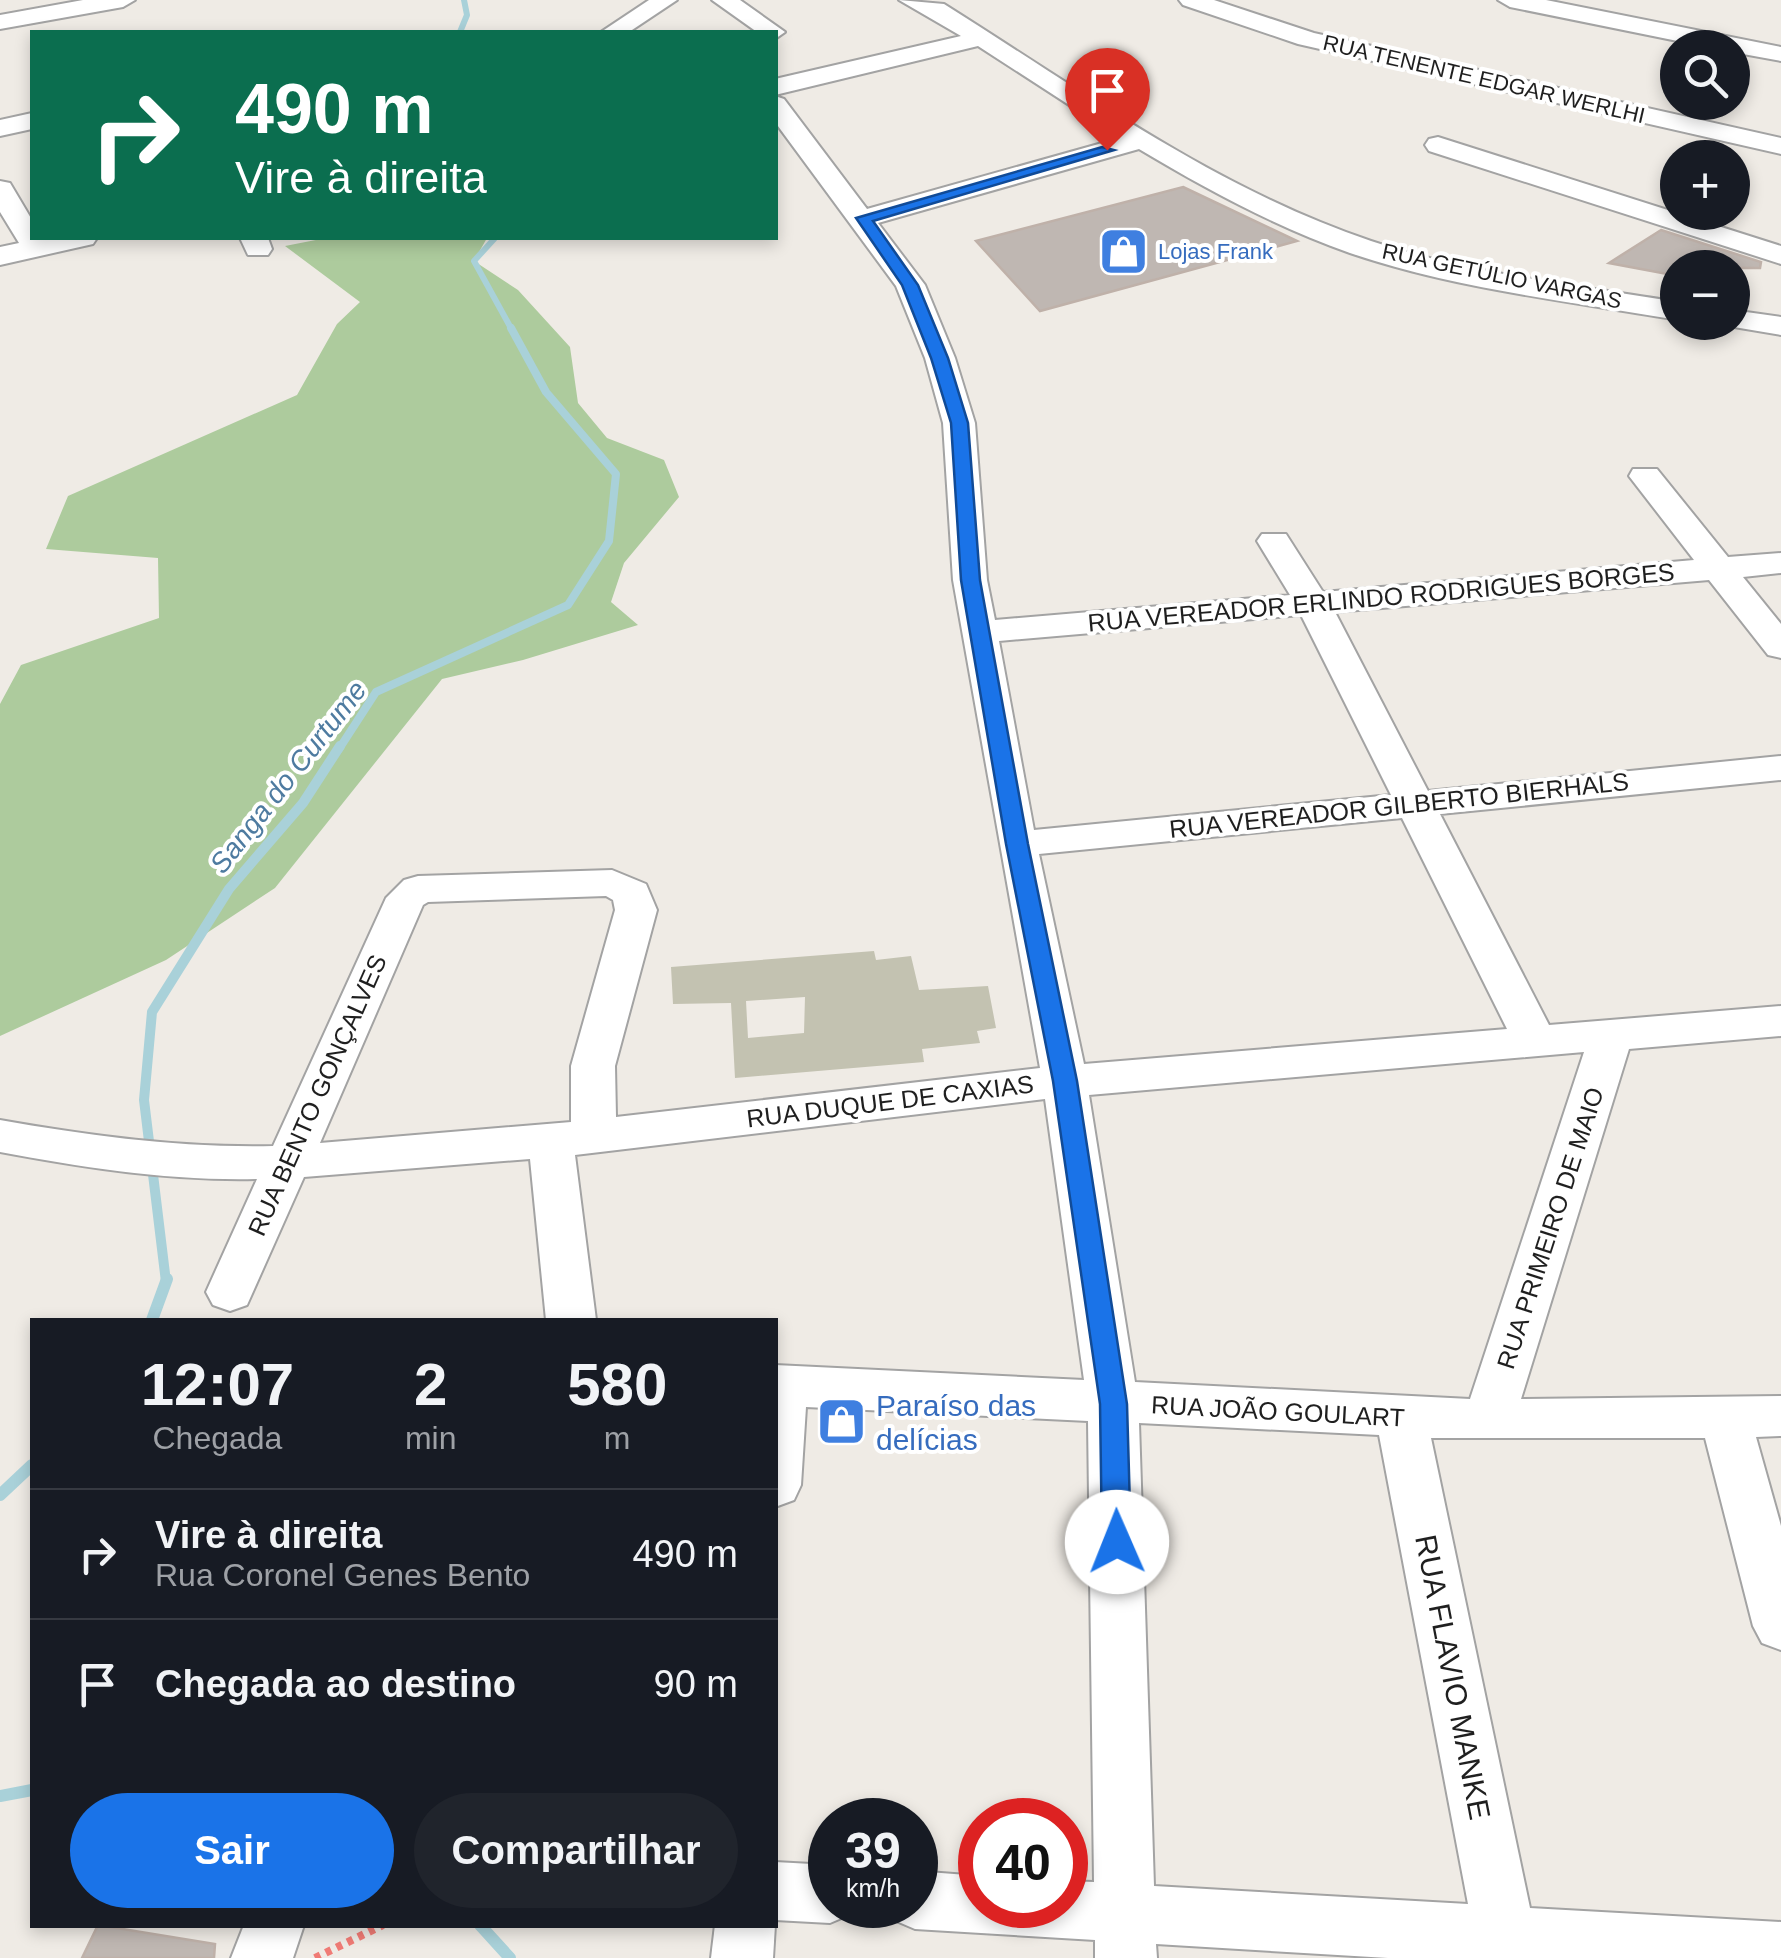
<!DOCTYPE html>
<html lang="pt">
<meta charset="utf-8">
<style>
body{margin:0;font-family:Arial,sans-serif;background:#20242c;color:#f1f3f6;height:100vh;display:flex;flex-direction:column;font-size:38px;white-space:nowrap}
*{box-sizing:border-box;margin:0}
p{font-size:32px;color:#9ea1a6}
.icon{flex:none;width:55px;height:55px;fill:none;stroke:currentColor;stroke-width:2;stroke-linecap:round;stroke-linejoin:round}
.map{position:relative;flex:1;overflow:hidden}
.side{position:absolute;left:30px;top:1318px;width:748px;height:610px;display:flex;flex-direction:column;background:#171b24;border-radius:0px;box-shadow:0 5px 15px #0003}
.side>*{flex:none}
.top-card{position:absolute;left:30px;top:30px;width:748px;height:210px;border-radius:0px;box-shadow:0 5px 15px #0003;background:#0b6e4f;color:#fff;overflow:hidden}
.tools{position:absolute;left:1660px;top:30px;display:grid;gap:20px}
.tools a{display:grid;place-items:center;width:90px;height:90px;border-radius:50%;background:#171b24;box-shadow:0 5px 15px #0003;font-size:50px}
.speed{position:absolute;left:808px;top:1798px;display:flex;gap:20px;font-size:50px;font-weight:700;text-align:center}
.speed>*{display:grid;place-content:center;width:130px;height:130px;border-radius:50%;background:#171b24;box-shadow:0 5px 15px #0003;line-height:1}
.speed small{font-size:25px;font-weight:400}
.speed .limit{border:15px solid #d22;background:#fff;color:#111}
.pin{position:absolute;display:grid;place-items:center;width:85px;height:85px;color:#fff;margin:-102px -42px;border-radius:50% 50% 50% 0;rotate:-45deg;box-shadow:0 0 10px #0007}
.pin .icon{rotate:45deg}
.me{position:absolute;width:110px;margin:-55px;rotate:359deg;stroke-linejoin:round;filter:drop-shadow(0 0 8px #0008)}
.turn{display:flex;align-items:center;gap:35px;height:210px;padding:0 40px;font-size:45px}
.turn .icon{width:130px;height:130px;stroke-width:2.5}
.turn b{display:block;font-size:70px;line-height:85px}
.eta{display:flex;justify-content:space-evenly;align-items:center;height:170px;text-align:center}
.eta b{font-size:60px;font-weight:600;line-height:70px}
.action{display:flex;gap:20px;margin-top:auto;padding:20px 40px}
.action a{flex:1;height:115px;border-radius:60px;background:#1a73e8;color:#fff;font-size:40px;font-weight:600;line-height:115px;text-align:center}
.action a+a{background:#20242c;color:#f1f3f6}
ul{padding:0;list-style:none}
li{display:flex;align-items:center;gap:30px;height:130px;padding:0 40px;border-top:2px solid #363941}
li div{flex:1}
li b{display:block;font-size:38px}
li em{font-style:normal}
.map>svg:first-child{display:block}
.construction{fill:#c3c2b1;fill-rule:evenodd}
.forest{fill:#adcb9d}
.lines{fill:none;stroke-linecap:round;stroke-linejoin:round}
.stream-far3{stroke:#a9d1d9;stroke-width:6}
.stream-far2{stroke:#a9d1d9;stroke-width:8}
.stream-far1{stroke:#a9d1d9;stroke-width:10}
.stream{stroke:#a9d1d9;stroke-width:12}
.building{fill:#bfb7b2;stroke:#bfb1a9;stroke-width:2.5}
.minor-casing{stroke:#a3a3a3;stroke-width:4}
.path{stroke:#f07b75;stroke-width:8;stroke-dasharray:6 6;stroke-linecap:butt}
.minor{fill:#fff;fill-rule:evenodd}
.route{fill:#1a73e8;stroke:#114b97;stroke-width:2.5}
.labels{text-anchor:middle;dominant-baseline:central;stroke-width:8;stroke-linejoin:round;paint-order:stroke}
.far-street-label{font-size:22px;fill:#1f1f1f;stroke:#fff}
.far-shop-label{font-size:22px;fill:#366cbe;stroke:#fff;text-anchor:start}
.street-label{font-size:25px;fill:#1f1f1f;stroke:#fff}
.water-label{font-size:28px;font-style:italic;fill:#4e7ba0;stroke:#fff}
.near-shop-label{font-size:30px;fill:#366cbe;stroke:#fff;text-anchor:start}
.near-street-label{font-size:30px;fill:#1f1f1f;stroke:#fff}
</style>
<div class="map">
<svg width="1781" height="1958" viewBox="0 0 1781 1958">
<rect width="100%" height="100%" fill="#efebe5"/>
<path class="construction" d="M 874,951 L 876,960 L 911,956 L 919,990 L 988,986 L 996,1028 L 977,1031 L 980,1043 L 922,1049 L 924,1062 L 735,1078 L 731,1003 L 673,1004 L 671,967 ZM 805,997 L 804,1033 L 748,1038 L 746,1001 Z"/>
<polygon class="forest" points="326,238 487,238 474,261 518,290 570,347 578,403 607,438 664,460 679,497 624,563 611,602 638,625 523,660 442,679 275,888 166,960 0,1036 0,704 21,665 159,618 158,558 46,549 68,496 297,395 337,324 360,302 285,246"/>
<g class="lines">
<g class="stream-far3">
<polyline points="460,32 467,15 464,0"/>
<polyline points="495,238 474,261 512,330"/>
</g>
<polyline class="stream-far2" points="339,749 376,692 568,605 609,541 616,474 546,392 511,328"/>
<polyline class="stream-far1" points="166,1282 144,1100 152,1012 229,889 303,803 340,746"/>
<g class="stream">
<polyline points="152,1320 167,1279"/>
<polyline points="0,1495 32,1465"/>
<polyline points="0,1796 32,1790"/>
<polyline points="480,1925 510,1958"/>
</g>
</g>
<g class="building">
<polygon points="1183,187 1297,241 1040,311 976,241"/>
<polygon points="1661,230 1761,262 1760,268 1678,268 1678,276 1609,263"/>
<polygon points="98,1925 215,1944 214,1958 82,1958"/>
</g>
<g class="lines">
<defs>
<g id="minor">
<polygon points="83,0 135,0 123,7 0,29 0,15"/>
<polygon points="649,0 677,0 629,32 601,32"/>
<polygon points="712,0 740,0 785,32 775,39 775,32 757,32"/>
<path d="M 899,0 L 944,4 C 1081,90 1216,189 1371,241 C 1470,274 1575,285 1678,302 L 1678,320 C 1568,301 1456,289 1350,253 C 1276,227 1206,189 1139,149 L 878,223 L 925,285 L 955,358 L 975,423 L 987,580 L 995,620 L 1290,595 L 1257,541 L 1262,534 L 1286,534 L 1323,592 L 1694,560 L 1629,476 L 1633,469 L 1657,469 L 1728,557 L 1781,553 L 1781,573 L 1743,577 L 1781,624 L 1781,658 L 1768,655 L 1709,580 L 1335,612 L 1428,791 L 1781,756 L 1781,780 L 1440,814 L 1549,1025 L 1781,1006 L 1781,1036 L 1629,1049 L 1521,1399 L 1781,1396 L 1781,1436 L 1756,1437 L 1781,1526 L 1781,1650 L 1762,1643 L 1753,1626 L 1705,1438 L 1431,1438 L 1530,1908 L 1781,1922 L 1781,1958 L 1388,1958 L 1156,1944 L 1157,1958 L 1095,1958 L 1095,1940 L 915,1929 L 894,1920 L 887,1905 L 915,1905 L 915,1871 L 980,1876 L 980,1905 L 1065,1905 L 1065,1881 L 1094,1882 L 1088,1421 L 806,1407 L 801,1485 L 794,1500 L 775,1507 L 775,1365 L 1084,1380 L 1045,1099 L 575,1155 L 596,1320 L 546,1320 L 530,1159 L 304,1177 L 247,1305 L 230,1311 L 213,1305 L 206,1292 L 257,1179 C 170,1181 86,1168 0,1152 L 0,1120 C 91,1136 180,1148 273,1146 L 386,898 L 404,880 L 418,876 L 612,870 L 646,884 L 657,910 L 615,1066 L 616,1117 L 1040,1068 L 953,580 L 943,423 L 925,358 L 896,286 L 775,122 L 775,96 L 784,99 L 867,209 L 1120,138 L 978,46 L 775,95 L 775,79 L 961,36 ZM 1301,615 L 1391,795 L 1034,830 L 999,641 ZM 1402,818 L 1507,1029 L 1084,1064 L 1039,854 ZM 606,896 L 613,900 L 615,910 L 571,1066 L 571,1122 L 320,1143 L 423,905 L 428,902 ZM 1584,1052 L 1470,1399 L 1135,1382 L 1089,1095 ZM 1139,1423 L 1379,1435 L 1468,1904 L 1154,1886 Z"/>
<polygon points="1179,0 1214,0 1314,33 1781,138 1781,154 1298,44 1183,5"/>
<polygon points="1498,0 1546,0 1781,47 1781,61 1732,52 1732,48 1712,48 1510,7"/>
<polygon points="32,113 32,129 0,136 0,120"/>
<polygon points="1438,137 1781,246 1781,264 1429,151 1425,145 1429,139"/>
<polygon points="0,181 10,183 32,220 32,238 97,238 93,244 0,265 0,247 19,243 0,212"/>
<polygon points="240,238 268,238 272,249 268,255 248,255"/>
<polygon points="1732,310 1781,317 1781,335 1722,325 1720,322 1732,322"/>
<polygon points="775,1862 830,1865 830,1905 855,1905 851,1914 830,1923 775,1920"/>
<polygon points="775,1924 775,1925 773,1958 711,1958 715,1925"/>
<polygon points="244,1925 304,1925 293,1958 231,1958"/>
</g>
</defs>
<use href="#minor" class="minor-casing"/>
<polyline class="path" points="315,1958 383,1925"/>
<use href="#minor" class="minor"/>
</g>
<polygon class="route" points="1102,147 1114,150 873,221 918,285 948,358 968,423 980,580 1028,844 1077,1081 1127,1404 1131,1542 1127,1550 1117,1554 1107,1550 1102,1542 1100,1404 1053,1081 1006,844 961,580 951,423 931,358 902,285 856,218"/>
<defs>
<symbol id="shop-square" viewBox="-11 -11 22 22"><rect x="-9" y="-9" width="18" height="18" rx="4" fill="#3f7fe0" stroke="#fff"/><path d="M-5-2.5h2.3a2.7 3.5 0 0 1 5.4 0H5L5.5 6h-11ZM-1.5-2.5h3a1.5 2.3 0 0 0-3 0Z" fill="#fff"/></symbol>
</defs>
<g fill-rule="evenodd">
<use href="#shop-square" x="1096" y="224" width="55" height="55"/>
<use href="#shop-square" x="814" y="1394" width="55" height="55"/>
</g>
<g class="labels">
<g class="far-street-label">
<text transform="translate(1484 79) rotate(13)">RUA TENENTE EDGAR WERLHI</text>
<text transform="translate(1502 276) rotate(12)">RUA GETÚLIO VARGAS</text>
</g>
<g class="far-shop-label">
<text x="1158" y="251">Lojas Frank</text>
</g>
<g class="street-label">
<text transform="translate(1381 597) rotate(-5)">RUA VEREADOR ERLINDO RODRIGUES BORGES</text>
<text transform="translate(1399 805) rotate(-6)">RUA VEREADOR GILBERTO BIERHALS</text>
<text transform="translate(317 1095) rotate(-66)">RUA BENTO GONÇALVES</text>
<text transform="translate(890 1101) rotate(-7)">RUA DUQUE DE CAXIAS</text>
<text transform="translate(1550 1228) rotate(-72)">RUA PRIMEIRO DE MAIO</text>
<text transform="translate(1278 1411) rotate(3)">RUA JOÃO GOULART</text>
</g>
<g class="water-label">
<text transform="translate(288 777) rotate(-52)">Sanga do Curtume</text>
</g>
<g class="near-shop-label">
<text x="876" y="1405">Paraíso das<tspan x="876" dy="34">delícias</tspan></text>
</g>
<g class="near-street-label">
<text transform="translate(1453 1677) rotate(79)">RUA FLAVIO MANKE</text>
</g>
</g>
</svg>
<div class="tools">
<a><svg class="icon" aria-label="search" viewBox="0 0 24 24"><circle cx="10" cy="10" r="6"/><path d="M15 15l6 6"/></svg></a>
<a>+</a>
<a>−</a>
</div>
<div class="speed"><div>39<small>km/h</small></div><div class="limit">40</div></div>
<div class="pin" style="left:1107px;top:150px;background:#d93025"><svg class="icon" aria-label="arrive" viewBox="0 0 24 24"><path d="M6 21V4h12l-3 4 3 4H6"/></svg></div>
<svg class="me" style="left:1117px;top:1542px" viewBox="-20 -20 40 40"><circle r="19" fill="#fff"/><path d="M0-13L10 11 0 6-10 11z" fill="#1a73e8"/></svg>
<div class="top-card">
<div class="turn"><svg class="icon" aria-label="right" viewBox="0 0 24 24"><path d="M7 20v-9h11M14 6l5 5-5 5"/></svg><div><b>490 m</b>Vire à direita</div></div>
</div>
<section class="side">
<div class="eta">
<div><b>12:07</b><p>Chegada</p></div>
<div><b>2</b><p>min</p></div>
<div><b>580</b><p>m</p></div>
</div>
<ul>
<li><svg class="icon" aria-label="right" viewBox="0 0 24 24"><path d="M7 20v-9h11M14 6l5 5-5 5"/></svg><div><b>Vire à direita</b><p>Rua Coronel Genes Bento</p></div><em>490 m</em></li>
<li><svg class="icon" aria-label="arrive" viewBox="0 0 24 24"><path d="M6 21V4h12l-3 4 3 4H6"/></svg><div><b>Chegada ao destino</b></div><em>90 m</em></li>
</ul>
<div class="action"><a>Sair</a><a>Compartilhar</a></div>
</section>
</div>
